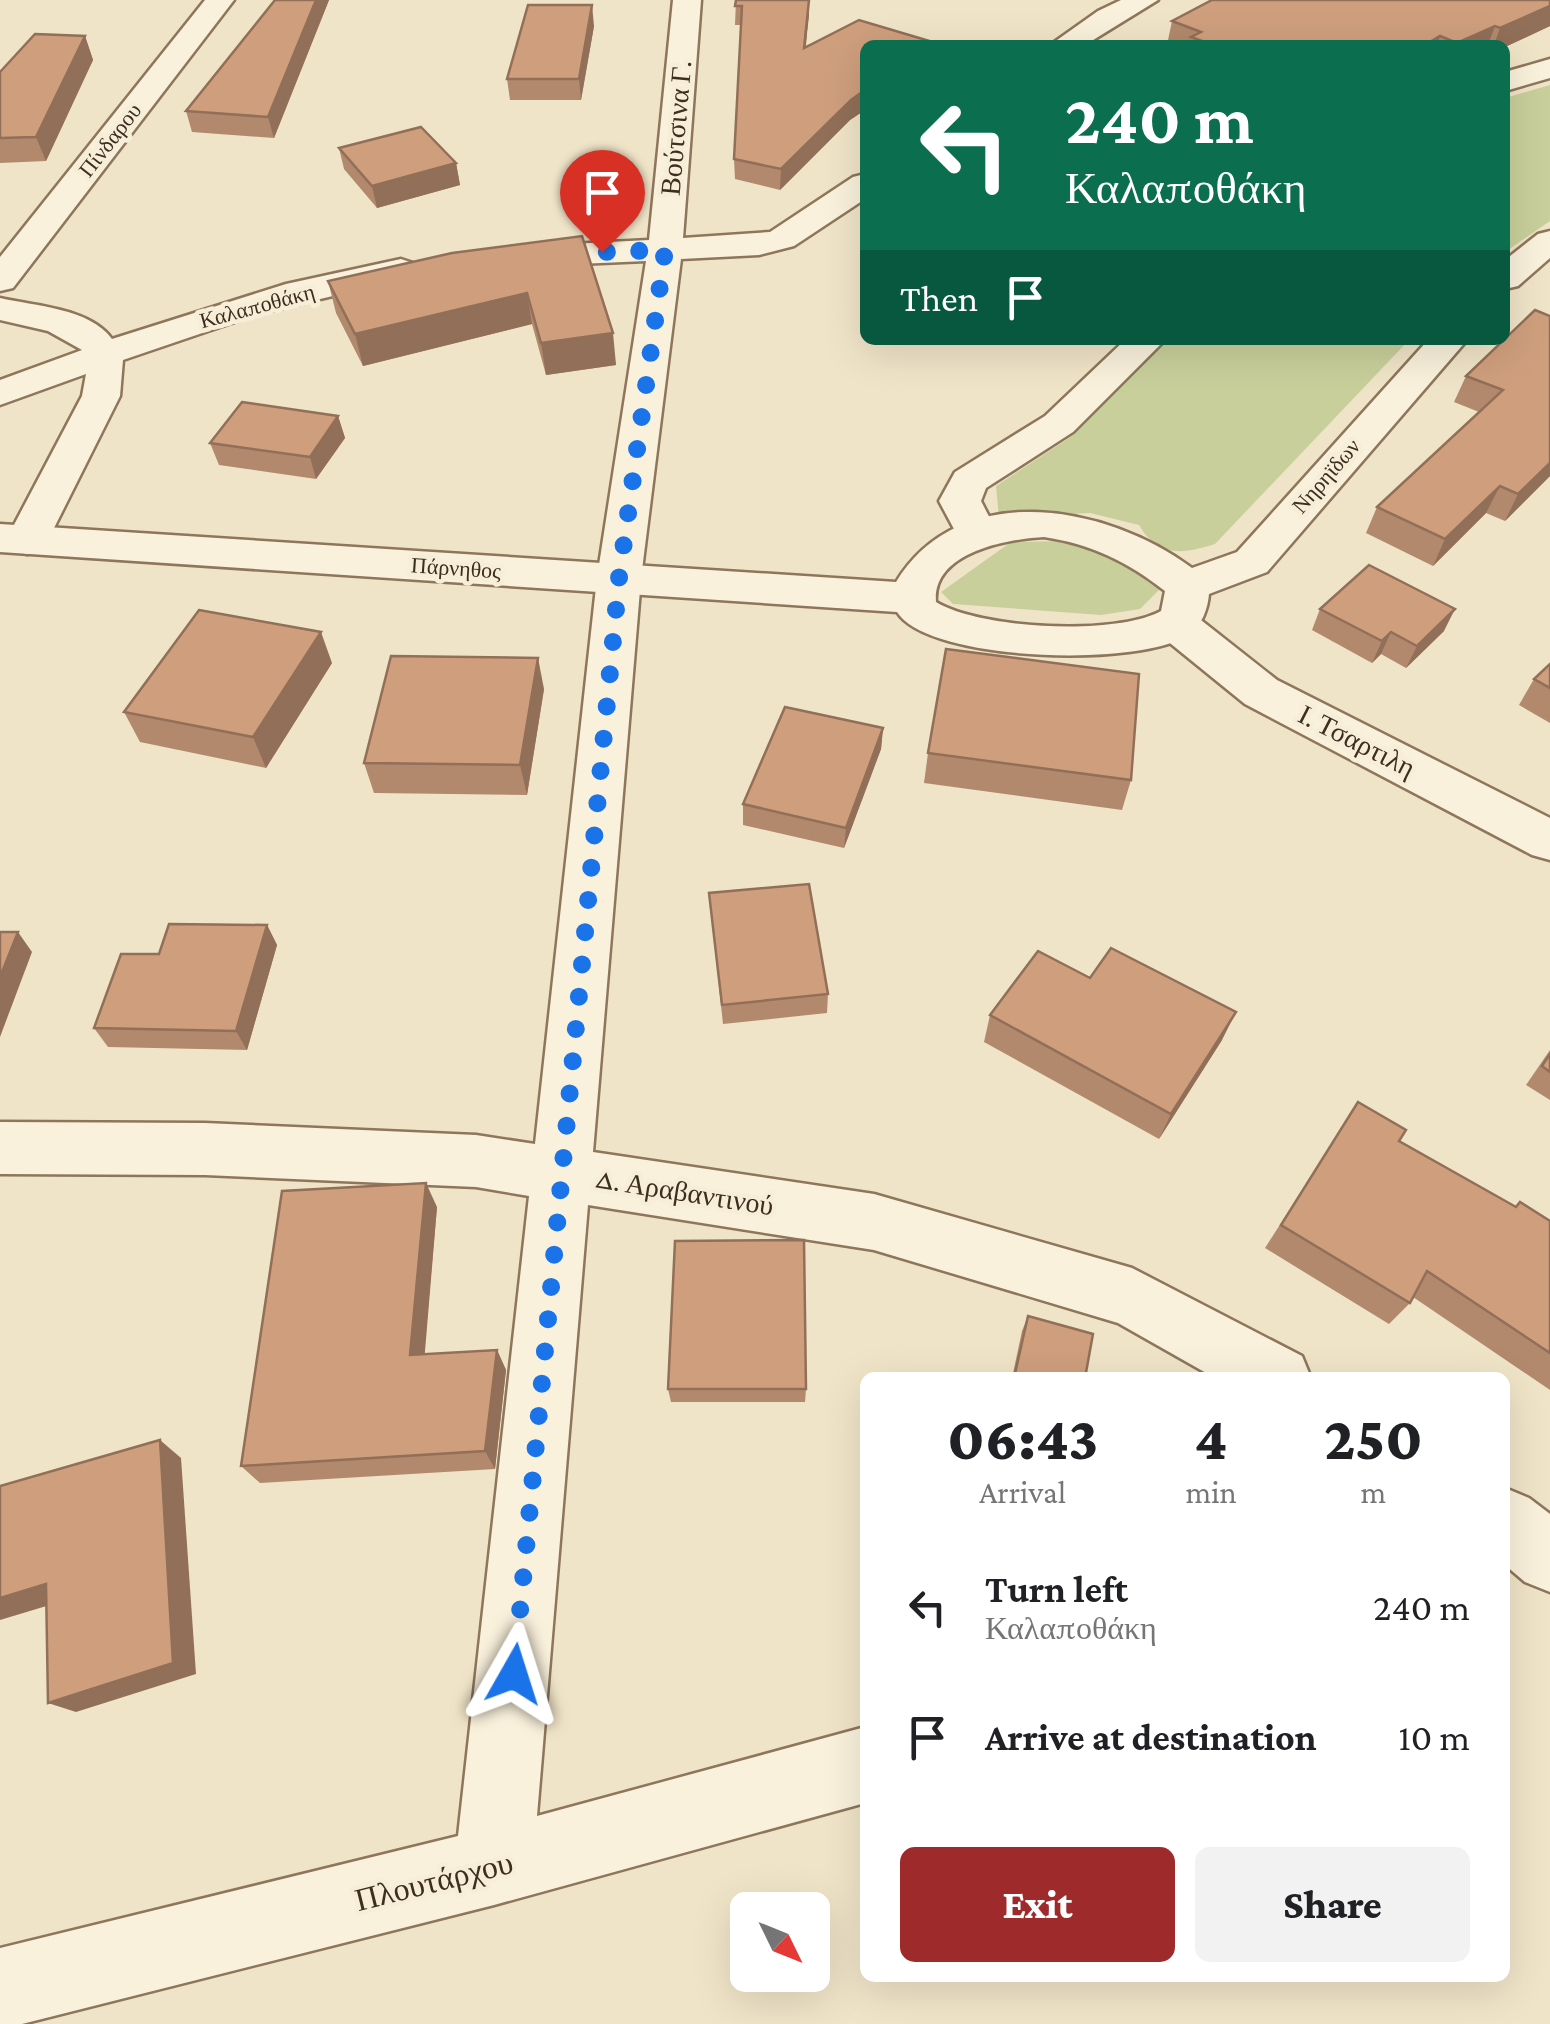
<!DOCTYPE html>
<meta charset="utf-8">
<style>
body{margin:0;font-family:"Crimson Pro",serif;background:#f2f2f2;color:#202124;height:100vh;display:flex;flex-direction:column;font-size:38px;white-space:nowrap}
*{box-sizing:border-box;margin:0}
p{font-size:32px;color:#757577}
.icon{flex:none;width:55px;height:55px;fill:none;stroke:currentColor;stroke-width:2;stroke-linecap:round;stroke-linejoin:round}
.map{position:relative;flex:1;overflow:hidden}
.sheet{position:absolute;left:860px;top:1372px;width:650px;height:610px;display:flex;flex-direction:column;background:#fff;border-radius:15px;box-shadow:0 10px 40px #0002}
.sheet>*{flex:none}
.guide{position:absolute;left:860px;top:40px;width:650px;height:305px;border-radius:15px;box-shadow:0 10px 40px #0002;background:#0b6e4f;color:#fff;overflow:hidden}
.needle{width:65px;rotate:133deg}
.controls{position:absolute;left:730px;top:1892px;display:grid;gap:20px}
.controls a{display:grid;place-items:center;width:100px;height:100px;border-radius:15px;background:#fff;box-shadow:0 10px 40px #0002;font-size:50px}
.pin{position:absolute;display:grid;place-items:center;width:85px;height:85px;color:#fff;margin:-102px -42px;border-radius:50% 50% 50% 0;rotate:-45deg;box-shadow:0 0 10px #0007}
.pin .icon{rotate:45deg}
.me{position:absolute;width:110px;margin:-55px;rotate:6deg;stroke-linejoin:round;filter:drop-shadow(0 0 8px #0008)}
.turn{display:flex;align-items:center;gap:35px;height:210px;padding:0 40px;font-size:45px}
.turn .icon{width:130px;height:130px;stroke-width:2.5}
.turn b{display:block;font-size:70px;line-height:85px}
.then{display:flex;align-items:center;height:95px;padding:0 40px;background:#0003;gap:20px;font-size:38px}
.eta{display:flex;justify-content:space-evenly;align-items:center;height:170px;text-align:center}
.eta b{font-size:60px;font-weight:800;line-height:70px}
.action{display:flex;gap:20px;margin-top:auto;padding:20px 40px}
.action a{flex:1;height:115px;border-radius:15px;background:#9e2a2b;color:#fff;font-size:40px;font-weight:800;line-height:115px;text-align:center}
.action a+a{background:#f2f2f2;color:#202124}
ul{padding:0;list-style:none}
li{display:flex;align-items:center;gap:30px;height:130px;padding:0 40px}
li div{flex:1}
li b{display:block;font-size:38px}
li em{font-style:normal}
.map>svg:first-child{display:block}
.green{fill:#c9cf9b}
.lines{fill:none;stroke-linecap:round;stroke-linejoin:round}
.minor-casing{stroke:#8d765c;stroke-width:5}
.tertiary-casing{stroke:#8d765c;stroke-width:5}
.minor{fill:#faf1dc;fill-rule:evenodd}
.tertiary{fill:#faf1dc;fill-rule:evenodd}
.wall{fill:#b2896c}
.shaded-wall{fill:#916f58}
.building{fill:#cf9f7d;stroke:#916f58;stroke-width:2.5}
.route{stroke:#1a73e8;stroke-width:18;stroke-dasharray:0 32.4}
.labels{text-anchor:middle;dominant-baseline:central;stroke-width:9;stroke-linejoin:round;paint-order:stroke}
.far-street-label{font-size:22px;fill:#3d2e20;stroke:#f7eed8}
.street-label{font-size:28px;fill:#3d2e20;stroke:#f7eed8}
.near-street-label{font-size:32px;fill:#3d2e20;stroke:#f7eed8}
</style>
<div class="map">
<svg width="1550" height="2024" viewBox="0 0 1550 2024">
<rect width="100%" height="100%" fill="#f0e4c8"/>
<g class="green">
<polygon points="1550,85 1550,221 1505,252 1505,98"/>
<path d="M 1167,340 L 1409,340 L 1215,544 C 1184,554 1158,558 1139,525 L 1090,513 L 999,518 L 996,486 L 1069,438 Z"/>
<polygon points="1062,541 1129,562 1160,589 1140,609 1101,615 953,604 941,592 1011,542"/>
</g>
<g class="lines">
<defs>
<g id="minor">
<polygon points="205,0 234,0 13,288 0,291 0,257"/>
<polygon points="673,0 701,0 683,238 770,232 853,177 865,174 865,199 794,246 759,255 681,259 641,578 593,1152 874,1194 1132,1268 1302,1356 1311,1378 1215,1378 1118,1323 874,1250 588,1205 537,1816 865,1727 865,1803 494,1905 22,2024 0,2024 0,1948 458,1836 529,1196 476,1187 205,1175 0,1174 0,1122 205,1123 476,1135 535,1144 597,578 646,261 511,267 499,264 494,257 499,250 511,247 649,240"/>
<polygon points="1121,0 1158,0 1085,45 1050,45 1098,11"/>
<polygon points="1550,59 1550,78 1505,91 1505,72"/>
<path d="M 401,259 L 413,263 L 419,270 L 413,277 L 261,313 L 123,360 L 120,396 L 48,540 L 42,550 L 27,554 L 12,550 L 6,540 L 82,396 L 86,374 L 0,405 L 0,380 L 82,350 L 48,331 L 0,320 L 0,298 C 34,306 90,308 112,339 L 286,284 Z"/>
<polygon points="1125,340 1165,340 1073,432 986,488 981,501 998,534 992,544 977,547 962,544 939,501 955,472 1045,416"/>
<polygon points="1176,609 1192,613 1277,680 1550,818 1550,860 1532,855 1245,704 1160,635 1154,624 1160,613"/>
<polygon points="1505,1488 1529,1498 1550,1514 1550,1592 1525,1582 1505,1565"/>
</g>
<g id="tertiary">
<polygon points="1550,231 1550,258 1518,286 1505,289 1505,260 1538,234"/>
<path d="M 1428,340 L 1467,340 L 1267,572 L 1209,594 C 1208,608 1202,625 1190,634 C 1143,668 928,662 897,612 L 0,552 L 0,524 L 896,582 C 960,477 1108,505 1192,568 L 1237,552 ZM 1044,537 C 1091,544 1128,562 1165,591 L 1161,611 C 1116,636 980,629 936,602 C 932,552 1008,539 1044,537 Z"/>
</g>
</defs>
<use href="#minor" class="minor-casing"/>
<use href="#tertiary" class="tertiary-casing"/>
<use href="#minor" class="minor"/>
<use href="#tertiary" class="tertiary"/>
</g>
<g class="wall">
<polygon points="275,0 329,0 274,138 192,132 186,111"/>
<polygon points="736,0 809,0 806,47 859,20 936,43 936,45 865,45 865,110 850,120 780,190 735,179 734,159 741,25 735,25"/>
<polygon points="1172,21 1550,26 1505,47 1505,45 1167,45"/>
<polygon points="594,26 581,100 510,100 507,79"/>
<polygon points="85,36 93,60 46,161 0,163 0,72"/>
<polygon points="339,148 456,163 460,185 377,208 344,169"/>
<polygon points="582,236 616,365 546,375 532,324 363,366 336,313 328,281"/>
<polygon points="1550,316 1550,476 1505,521 1486,513 1433,566 1366,533 1377,507 1479,412 1454,402 1466,376"/>
<polygon points="338,416 345,438 316,479 219,465 210,443"/>
<polygon points="1320,609 1444,631 1406,668 1381,654 1372,663 1312,630"/>
<polygon points="332,663 266,768 140,742 124,712"/>
<polygon points="1550,664 1550,723 1519,705 1534,679"/>
<polygon points="544,689 527,795 374,793 364,763"/>
<polygon points="883,728 881,749 844,848 743,825 743,804"/>
<polygon points="928,753 1131,780 1122,810 924,783"/>
<polygon points="709,893 828,994 827,1013 723,1024"/>
<polygon points="267,925 277,945 247,1050 108,1047 94,1028 159,954"/>
<polygon points="1090,978 1222,1040 1159,1139 984,1042 990,1015"/>
<polygon points="1550,1050 1550,1100 1526,1085"/>
<polygon points="1358,1102 1399,1141 1515,1206 1520,1202 1550,1221 1550,1390 1413,1297 1410,1303 1389,1324 1265,1248"/>
<polygon points="437,1207 424,1354 497,1350 506,1370 495,1469 260,1483 241,1466"/>
<polygon points="1028,1316 1085,1378 1012,1378 1022,1331"/>
<polygon points="668,1389 806,1389 805,1402 671,1402"/>
</g>
<g class="shaded-wall">
<polygon points="316,0 329,0 274,138 268,117"/>
<polygon points="809,0 809,16 803,68 804,48"/>
<polygon points="592,5 594,26 581,100 579,79"/>
<polygon points="1550,6 1550,26 1505,47 1505,45 1494,45 1500,28"/>
<polygon points="1495,26 1488,45 1456,45 1457,43"/>
<polygon points="85,36 93,60 46,161 36,137"/>
<polygon points="1440,36 1437,45 1425,45"/>
<polygon points="865,90 865,110 850,120 780,190 781,169 851,100"/>
<polygon points="456,163 460,185 377,208 372,186"/>
<polygon points="527,293 532,324 363,366 355,334"/>
<polygon points="613,333 616,365 546,375 541,343"/>
<polygon points="338,416 345,438 316,479 310,457"/>
<polygon points="1550,463 1550,476 1505,521 1518,494"/>
<polygon points="1500,486 1486,513 1433,566 1445,539"/>
<polygon points="1455,609 1444,631 1406,668 1417,646"/>
<polygon points="321,632 332,663 266,768 253,737"/>
<polygon points="1391,632 1381,654 1372,663 1382,641"/>
<polygon points="538,658 544,689 527,795 520,765"/>
<polygon points="883,728 881,749 844,848 846,828"/>
<polygon points="267,925 277,945 247,1050 236,1031"/>
<polygon points="18,932 32,952 0,1037 0,977"/>
<polygon points="1236,1012 1222,1040 1159,1139 1171,1114"/>
<polygon points="426,1183 437,1207 423,1375 410,1355"/>
<polygon points="497,1350 506,1370 495,1469 485,1451"/>
<polygon points="160,1440 181,1458 196,1674 76,1712 48,1703"/>
<polygon points="46,1584 73,1598 0,1620 0,1598"/>
</g>
<g class="building">
<polygon points="275,0 316,0 268,117 186,111"/>
<polygon points="736,0 809,0 804,48 859,20 936,43 933,45 865,45 865,90 851,100 781,169 734,159 742,6 735,6"/>
<polygon points="1212,0 1550,0 1550,6 1500,28 1495,26 1457,43 1440,36 1425,45 1213,45 1191,37 1201,32 1172,21"/>
<polygon points="528,5 592,5 579,79 507,79"/>
<polygon points="35,34 85,36 36,137 0,138 0,72"/>
<polygon points="421,127 456,163 372,186 339,148"/>
<polygon points="582,236 613,333 541,343 527,293 355,334 328,281 452,253"/>
<polygon points="1535,310 1550,316 1550,463 1518,494 1500,486 1445,539 1377,507 1503,390 1466,376"/>
<polygon points="242,402 338,416 310,457 210,443"/>
<polygon points="1369,565 1455,609 1417,646 1391,632 1382,641 1320,609"/>
<polygon points="199,610 321,632 253,737 124,712"/>
<polygon points="946,649 1139,674 1131,780 928,753"/>
<polygon points="391,656 538,658 520,765 364,763"/>
<polygon points="1550,664 1550,688 1534,679"/>
<polygon points="785,707 883,728 846,828 743,804"/>
<polygon points="809,884 828,994 722,1005 709,893"/>
<polygon points="169,924 267,925 236,1031 94,1028 121,954 159,954"/>
<polygon points="0,932 18,932 0,977"/>
<polygon points="1111,948 1236,1012 1171,1114 990,1015 1038,951 1090,978"/>
<polygon points="1550,1054 1550,1072 1542,1066"/>
<polygon points="1358,1102 1406,1130 1399,1141 1516,1207 1520,1202 1550,1221 1550,1353 1427,1271 1410,1303 1281,1225"/>
<polygon points="426,1183 410,1355 497,1350 485,1451 241,1466 282,1191"/>
<polygon points="804,1240 806,1389 668,1389 675,1241"/>
<polygon points="1028,1316 1093,1334 1085,1378 1014,1378"/>
<polygon points="160,1440 173,1663 48,1703 46,1584 0,1598 0,1486"/>
</g>
<g class="lines">
<polyline class="route" points="514,1674 619,578 665,250 602,252"/>
</g>
<g class="labels">
<g class="far-street-label">
<text transform="translate(110 140) rotate(-52)">Πίνδαρου</text>
<text transform="translate(257 306) rotate(-15)">Καλαποθάκη</text>
<text transform="translate(1326 476) rotate(-49)">Νηρηϊδων</text>
<text transform="translate(456 568) rotate(4)">Πάρνηθος</text>
</g>
<g class="street-label">
<text transform="translate(676 128) rotate(-85)">Βούτσινα Γ.</text>
<text transform="translate(1357 741) rotate(27)">Ι. Τσαρτιλη</text>
<text transform="translate(685 1192) rotate(9)">Δ. Αραβαντινού</text>
</g>
<g class="near-street-label">
<text transform="translate(434 1881) rotate(-14)">Πλουτάρχου</text>
</g>
</g>
</svg>
<div class="controls">
<a><svg class="needle" viewBox="-14 -14 28 28"><path d="M0-13l5 13h-10z" fill="#e53935"/><path d="M0 13l5-13h-10z" fill="#757577"/></svg></a>
</div>
<div class="pin" style="left:602px;top:252px;background:#d93025"><svg class="icon" aria-label="arrive" viewBox="0 0 24 24"><path d="M6 21V4h12l-3 4 3 4H6"/></svg></div>
<svg class="me" style="left:514px;top:1674px" viewBox="-20 -20 40 40"><path d="M0-17L14 15 0 8-14 15z" fill="#1a73e8" stroke="#fff" stroke-width="4"/></svg>
<div class="guide">
<div class="turn"><svg class="icon" aria-label="left" viewBox="0 0 24 24"><path d="M17 20v-9H6M10 6l-5 5 5 5"/></svg><div><b>240 m</b>Καλαποθάκη</div></div>
<div class="then">Then<svg class="icon" aria-label="arrive" viewBox="0 0 24 24"><path d="M6 21V4h12l-3 4 3 4H6"/></svg></div>
</div>
<section class="sheet">
<div class="eta">
<div><b>06:43</b><p>Arrival</p></div>
<div><b>4</b><p>min</p></div>
<div><b>250</b><p>m</p></div>
</div>
<ul>
<li><svg class="icon" aria-label="left" viewBox="0 0 24 24"><path d="M17 20v-9H6M10 6l-5 5 5 5"/></svg><div><b>Turn left</b><p>Καλαποθάκη</p></div><em>240 m</em></li>
<li><svg class="icon" aria-label="arrive" viewBox="0 0 24 24"><path d="M6 21V4h12l-3 4 3 4H6"/></svg><div><b>Arrive at destination</b></div><em>10 m</em></li>
</ul>
<div class="action"><a>Exit</a><a>Share</a></div>
</section>
</div>
